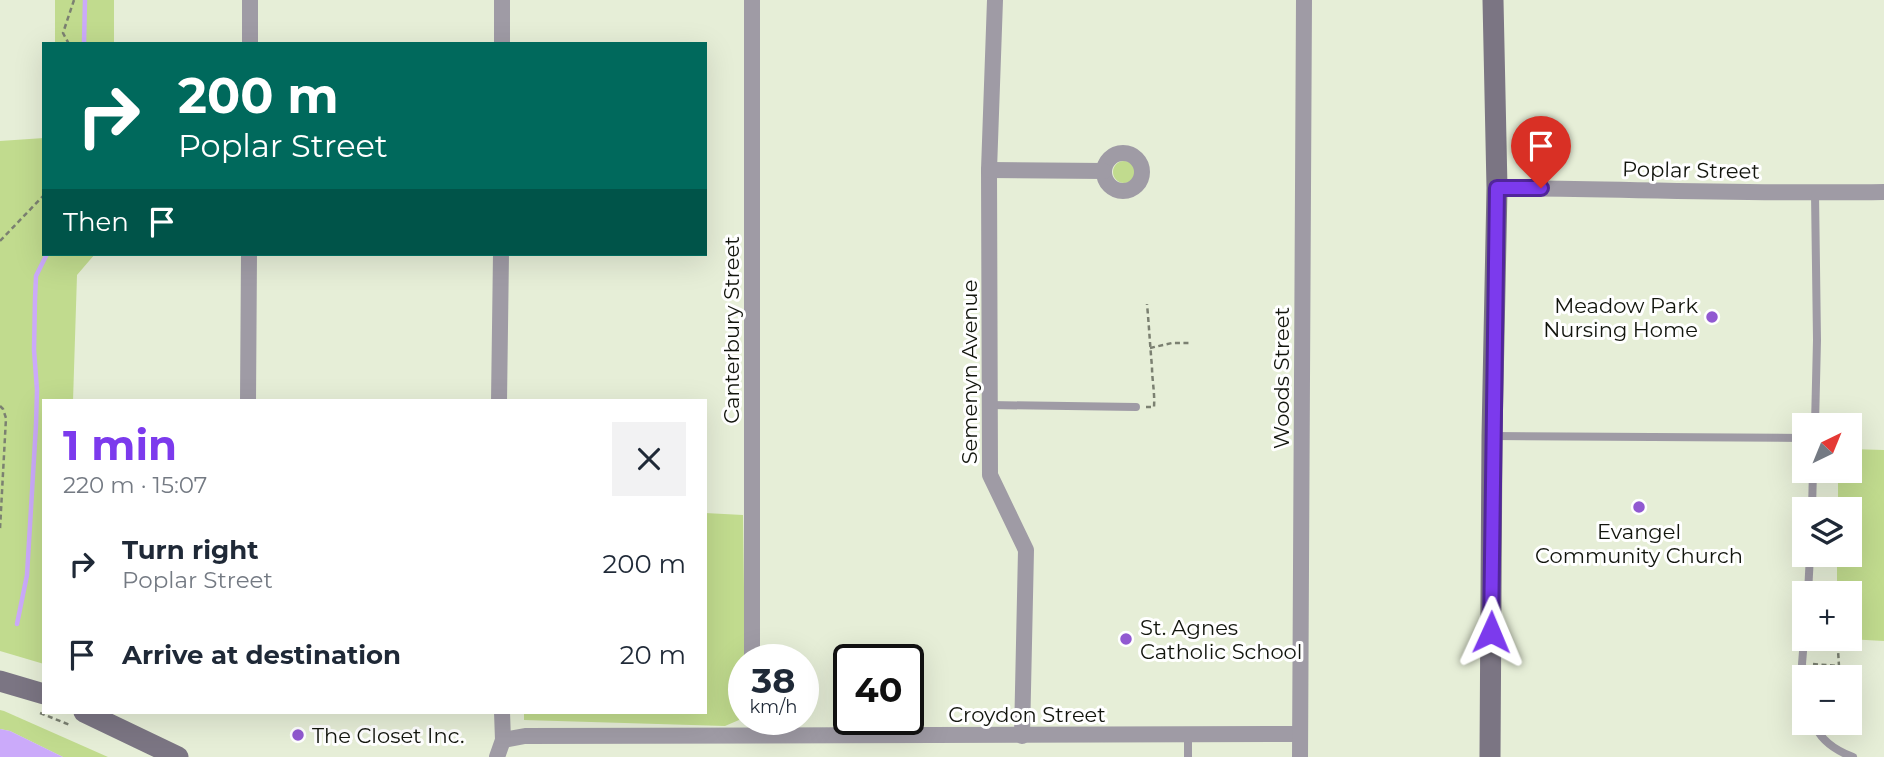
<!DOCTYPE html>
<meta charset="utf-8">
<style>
body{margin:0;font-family:Montserrat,sans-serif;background:#f2f2f3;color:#1f2937;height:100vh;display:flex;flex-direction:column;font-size:26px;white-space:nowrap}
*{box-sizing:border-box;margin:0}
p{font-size:23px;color:#747a83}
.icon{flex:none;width:38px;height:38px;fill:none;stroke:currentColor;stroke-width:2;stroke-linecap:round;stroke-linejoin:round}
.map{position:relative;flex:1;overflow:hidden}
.sheet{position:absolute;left:42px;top:399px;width:665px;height:315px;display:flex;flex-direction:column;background:#fff;border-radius:0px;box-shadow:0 7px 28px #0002}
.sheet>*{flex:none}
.hud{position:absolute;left:42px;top:42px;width:665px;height:214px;border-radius:0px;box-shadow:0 7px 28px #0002;background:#00695c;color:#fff;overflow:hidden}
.needle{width:46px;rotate:43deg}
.fabs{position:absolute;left:1792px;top:413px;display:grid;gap:14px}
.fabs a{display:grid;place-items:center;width:70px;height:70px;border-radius:0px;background:#fff;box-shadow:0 7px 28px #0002;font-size:35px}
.speed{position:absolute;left:728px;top:644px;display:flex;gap:14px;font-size:35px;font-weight:700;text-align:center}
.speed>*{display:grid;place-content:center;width:91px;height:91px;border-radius:50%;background:#fff;box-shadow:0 7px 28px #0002;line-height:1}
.speed small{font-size:18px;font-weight:400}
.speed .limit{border:4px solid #111;border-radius:10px;background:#fff;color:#111}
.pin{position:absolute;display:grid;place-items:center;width:60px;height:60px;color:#fff;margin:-72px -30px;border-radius:50% 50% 50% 0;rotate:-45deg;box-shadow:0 0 7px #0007}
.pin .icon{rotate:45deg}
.me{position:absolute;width:77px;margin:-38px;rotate:1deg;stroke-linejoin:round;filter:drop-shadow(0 0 5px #0008)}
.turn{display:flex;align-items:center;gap:24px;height:147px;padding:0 21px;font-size:32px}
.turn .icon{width:91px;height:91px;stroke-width:2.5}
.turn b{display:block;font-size:49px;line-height:60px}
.then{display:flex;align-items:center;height:66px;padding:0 21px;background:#0003;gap:14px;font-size:26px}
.round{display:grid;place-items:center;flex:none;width:74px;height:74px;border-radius:0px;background:#f2f2f3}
.head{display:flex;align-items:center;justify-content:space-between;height:119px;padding:0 21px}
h1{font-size:42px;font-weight:700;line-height:52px;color:#7c3aed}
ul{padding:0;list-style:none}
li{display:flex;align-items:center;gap:21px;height:91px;padding:0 21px}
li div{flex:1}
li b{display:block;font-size:26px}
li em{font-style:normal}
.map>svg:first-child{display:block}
.green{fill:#c1db8e}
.water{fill:#cbaafa}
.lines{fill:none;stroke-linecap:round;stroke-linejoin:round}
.stream{stroke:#cbaafa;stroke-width:4.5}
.path{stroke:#7b8071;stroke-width:2.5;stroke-dasharray:5 3.5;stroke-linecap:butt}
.lane{stroke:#9f9ba5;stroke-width:8}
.street{stroke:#9f9ba5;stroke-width:16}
.secondary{stroke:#7b7583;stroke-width:21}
.route-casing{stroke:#51269a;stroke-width:18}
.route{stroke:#7c3aed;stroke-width:12}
.poi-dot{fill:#9159d1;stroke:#fff;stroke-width:2.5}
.labels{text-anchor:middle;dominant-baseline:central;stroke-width:6;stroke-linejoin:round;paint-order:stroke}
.street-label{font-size:21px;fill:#12150d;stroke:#fff}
.poi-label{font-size:21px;fill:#12150d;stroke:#fff;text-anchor:start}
</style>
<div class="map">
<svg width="1884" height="757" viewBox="0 0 1884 757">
<rect width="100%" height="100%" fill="#e6eed7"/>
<g class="green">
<rect x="55" y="0" width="59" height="44"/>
<polygon points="44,138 44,254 95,254 77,275 73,401 44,401 44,664 0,651 0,141"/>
<circle cx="1124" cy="172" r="11"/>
<polygon points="1850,449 1884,450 1884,641 1848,639 1850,639 1850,593 1837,593 1837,555 1850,555 1850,509 1838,509 1838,471 1850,471"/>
<polygon points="705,513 743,515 745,660 744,704 739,720 725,726 524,720 524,712 705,712"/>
<polygon points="0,710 4,711 108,757 63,757 10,731 0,729"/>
</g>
<polygon class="water" points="0,729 10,731 63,757 0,757"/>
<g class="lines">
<g class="stream">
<polyline points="84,44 85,0"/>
<polyline points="17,624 27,575 36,425 37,390 34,350 35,299 36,276 47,254"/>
</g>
<g class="path">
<polyline points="69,44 63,33 74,0"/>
<polyline points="0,241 44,195"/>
<polyline points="1150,348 1172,343 1190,343"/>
<polyline points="0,406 3,409 6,418 0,529"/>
<path d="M 1146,407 L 1154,407 C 1155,393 1152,380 1152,367 C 1150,345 1149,326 1147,304"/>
<polyline points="1813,664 1839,666 1838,650 1833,639"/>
<polyline points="40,713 70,725"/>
</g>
<g class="lane">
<polyline points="990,405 1136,407"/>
<polyline points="1815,425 1817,340 1815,193"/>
<polyline points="1492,436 1804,438"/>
<polyline points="1812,509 1813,471"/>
<polyline points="1808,593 1810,555"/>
<polyline points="1804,683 1802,664 1804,639"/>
<path d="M 1814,723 C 1820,740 1837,751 1853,757"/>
<polyline points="1188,735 1188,757"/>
</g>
<g class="street">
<polyline points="995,0 989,170 990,475 1026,550 1022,736"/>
<polyline points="250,44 250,0"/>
<polyline points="502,44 502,0"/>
<circle cx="1123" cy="172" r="19"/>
<polyline points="989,170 1104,171"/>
<path d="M 1497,188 C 1626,189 1755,194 1884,192"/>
<polyline points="248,401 249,254"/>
<polyline points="499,401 501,254"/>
<polyline points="752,660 752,0"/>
<polyline points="503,740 525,736 1300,734"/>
<polyline points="497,757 503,740 502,712"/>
<polyline points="1300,757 1304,0"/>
</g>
<g class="secondary">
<polyline points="0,681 44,694"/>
<polyline points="84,712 178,757"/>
<polyline points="1490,757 1492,436 1497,188 1493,0"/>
</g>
</g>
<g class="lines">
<defs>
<polyline id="route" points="1491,632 1497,188 1541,188"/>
</defs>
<use href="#route" class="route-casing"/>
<use href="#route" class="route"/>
</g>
<g class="poi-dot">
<circle cx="1712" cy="317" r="7"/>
<circle cx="1639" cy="507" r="7"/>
<circle cx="1126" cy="639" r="7"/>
<circle cx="298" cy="735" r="7"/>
</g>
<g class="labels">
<g class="street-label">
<text transform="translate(1691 170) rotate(1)">Poplar Street</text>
<text transform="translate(731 330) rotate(-90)">Canterbury Street</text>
<text transform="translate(969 372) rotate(-90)">Semenyn Avenue</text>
<text transform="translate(1281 378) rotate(-90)">Woods Street</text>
<text x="1027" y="714">Croydon Street</text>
</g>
<g class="poi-label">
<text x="1698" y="305" text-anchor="end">Meadow Park<tspan x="1698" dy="24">Nursing Home</tspan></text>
<text x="1639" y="531" text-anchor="middle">Evangel<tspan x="1639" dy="24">Community Church</tspan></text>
<text x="1140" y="627">St. Agnes<tspan x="1140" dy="24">Catholic School</tspan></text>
<text x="312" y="735">The Closet Inc.</text>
</g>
</g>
</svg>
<div class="fabs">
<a><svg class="needle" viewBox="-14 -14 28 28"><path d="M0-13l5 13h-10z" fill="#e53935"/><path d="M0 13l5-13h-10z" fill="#747a83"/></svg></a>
<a><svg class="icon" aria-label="layers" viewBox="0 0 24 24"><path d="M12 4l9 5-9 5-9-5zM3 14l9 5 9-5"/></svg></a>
<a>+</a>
<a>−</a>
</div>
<div class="speed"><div>38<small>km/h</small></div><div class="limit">40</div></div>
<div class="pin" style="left:1541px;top:188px;background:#d93025"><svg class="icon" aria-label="arrive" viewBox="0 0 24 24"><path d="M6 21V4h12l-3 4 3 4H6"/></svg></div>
<svg class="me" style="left:1491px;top:632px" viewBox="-20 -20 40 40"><path d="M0-17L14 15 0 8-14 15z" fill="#7c3aed" stroke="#fff" stroke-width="4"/></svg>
<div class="hud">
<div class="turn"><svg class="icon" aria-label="right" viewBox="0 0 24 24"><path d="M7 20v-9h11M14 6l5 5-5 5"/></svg><div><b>200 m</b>Poplar Street</div></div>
<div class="then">Then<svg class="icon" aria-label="arrive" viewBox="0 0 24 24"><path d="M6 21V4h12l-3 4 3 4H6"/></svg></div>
</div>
<section class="sheet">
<div class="head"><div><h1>1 min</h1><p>220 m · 15:07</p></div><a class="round"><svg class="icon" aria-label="close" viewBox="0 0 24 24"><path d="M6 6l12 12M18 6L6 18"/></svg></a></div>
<ul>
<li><svg class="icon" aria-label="right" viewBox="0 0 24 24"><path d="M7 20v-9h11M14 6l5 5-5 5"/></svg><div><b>Turn right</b><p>Poplar Street</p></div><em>200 m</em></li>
<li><svg class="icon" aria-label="arrive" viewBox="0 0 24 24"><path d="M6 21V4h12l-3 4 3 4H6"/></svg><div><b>Arrive at destination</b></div><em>20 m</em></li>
</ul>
</section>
</div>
